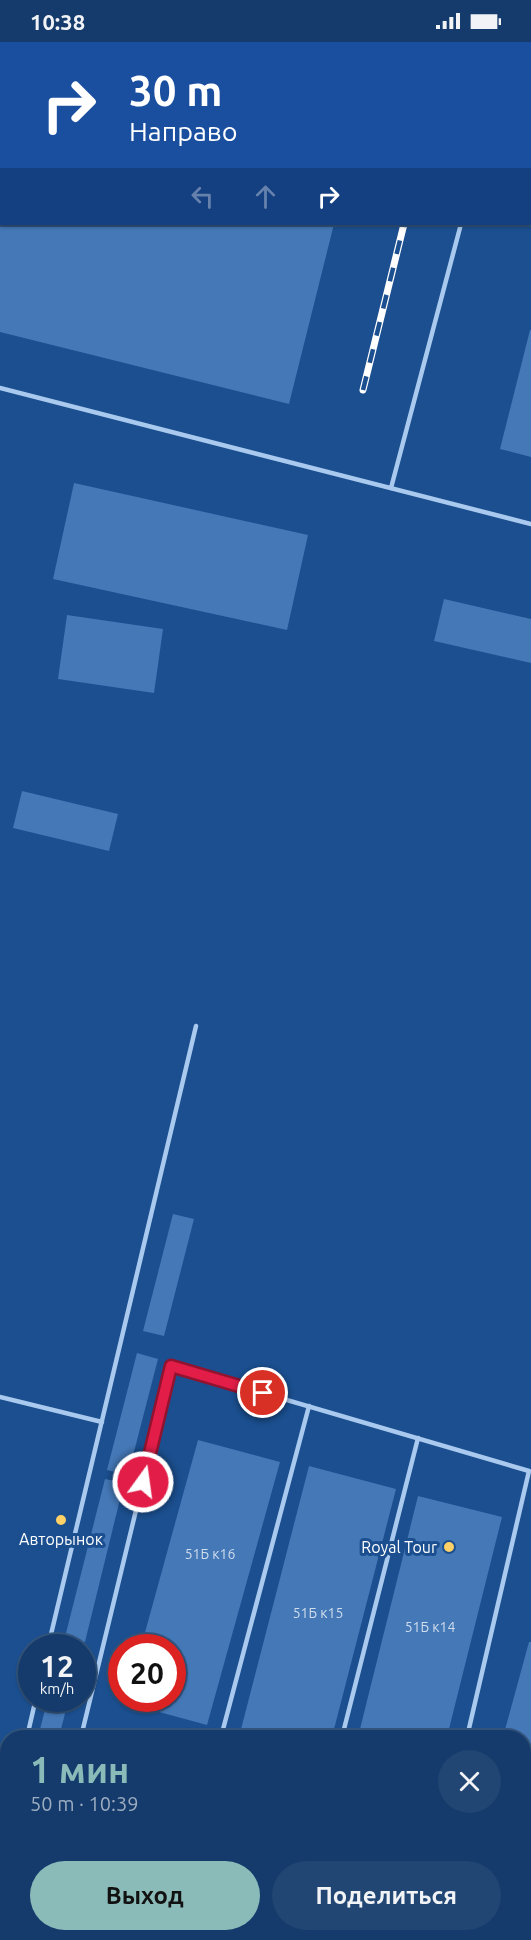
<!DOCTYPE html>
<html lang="ru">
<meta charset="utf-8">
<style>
body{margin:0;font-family:Ubuntu,sans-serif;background:#214673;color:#f1f3f6;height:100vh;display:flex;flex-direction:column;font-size:22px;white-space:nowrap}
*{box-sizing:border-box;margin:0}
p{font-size:20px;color:#9dadc1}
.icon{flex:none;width:33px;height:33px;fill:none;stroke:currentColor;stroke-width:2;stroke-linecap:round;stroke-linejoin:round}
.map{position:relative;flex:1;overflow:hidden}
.drawer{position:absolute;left:0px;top:1688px;width:531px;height:212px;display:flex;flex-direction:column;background:#143b6b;border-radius:24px 24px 0 0;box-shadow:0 2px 4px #0004,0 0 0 2px #33557e}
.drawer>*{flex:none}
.top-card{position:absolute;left:0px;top:0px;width:531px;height:183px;box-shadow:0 2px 4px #0004,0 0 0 2px #33557e;background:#1a4fa0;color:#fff;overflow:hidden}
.speed{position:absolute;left:18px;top:1592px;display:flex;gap:12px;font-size:30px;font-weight:700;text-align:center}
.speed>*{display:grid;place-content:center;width:78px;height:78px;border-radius:50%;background:#143b6b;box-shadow:0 2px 4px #0004,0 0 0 2px #33557e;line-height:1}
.speed small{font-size:15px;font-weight:400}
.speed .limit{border:9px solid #d22;background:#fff;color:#111}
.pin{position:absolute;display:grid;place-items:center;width:51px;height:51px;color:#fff;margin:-26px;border:3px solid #fff;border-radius:50%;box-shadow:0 2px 6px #0007}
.me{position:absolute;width:66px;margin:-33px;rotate:14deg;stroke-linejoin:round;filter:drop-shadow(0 0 4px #0008)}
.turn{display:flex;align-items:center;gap:21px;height:126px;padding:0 30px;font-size:27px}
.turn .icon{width:78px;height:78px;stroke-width:2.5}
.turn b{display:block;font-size:42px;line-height:51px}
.lanes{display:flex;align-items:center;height:57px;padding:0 30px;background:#0003;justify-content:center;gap:30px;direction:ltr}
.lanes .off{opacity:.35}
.round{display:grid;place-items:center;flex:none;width:63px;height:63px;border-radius:32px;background:#214673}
.overview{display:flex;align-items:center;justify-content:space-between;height:102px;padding:0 30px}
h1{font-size:36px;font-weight:700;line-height:45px;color:#8bbbb9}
.primary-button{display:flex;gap:12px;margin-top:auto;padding:12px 30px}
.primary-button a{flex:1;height:69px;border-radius:36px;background:#8bbbb9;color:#111;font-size:24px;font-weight:700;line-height:69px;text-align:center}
.primary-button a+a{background:#214673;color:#f1f3f6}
.status{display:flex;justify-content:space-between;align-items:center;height:42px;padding:0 30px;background:#143b6b;direction:ltr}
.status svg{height:16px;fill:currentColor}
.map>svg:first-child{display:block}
.building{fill:#4478b7}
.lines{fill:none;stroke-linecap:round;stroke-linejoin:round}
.lane{stroke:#a9c9ee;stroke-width:4.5}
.rail-casing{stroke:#fff;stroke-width:7}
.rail{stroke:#1b4f8f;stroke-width:4.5;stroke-dasharray:14;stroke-linecap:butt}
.route-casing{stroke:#92132f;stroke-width:15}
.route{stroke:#e11d48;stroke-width:10}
.poi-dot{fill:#ffd166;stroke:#1b4f8f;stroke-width:2}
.labels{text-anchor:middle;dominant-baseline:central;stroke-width:6;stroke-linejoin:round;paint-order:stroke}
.number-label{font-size:14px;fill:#d0dded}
.poi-label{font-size:16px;fill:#fff;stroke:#1b4f8f}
</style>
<div class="status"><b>10:38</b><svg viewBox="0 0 49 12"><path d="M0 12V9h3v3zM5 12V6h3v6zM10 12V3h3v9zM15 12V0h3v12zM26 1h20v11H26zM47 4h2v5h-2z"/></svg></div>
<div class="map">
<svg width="531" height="1898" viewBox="0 0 531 1898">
<rect width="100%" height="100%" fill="#1b4f8f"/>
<g class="building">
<polygon points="0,182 334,182 289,362 0,290"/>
<polygon points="530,288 531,288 531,415 500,407"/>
<polygon points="74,441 308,493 287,588 53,537"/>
<polygon points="444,557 531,577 531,621 434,599"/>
<polygon points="67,573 163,587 154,651 58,637"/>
<polygon points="22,749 118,772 109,809 13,786"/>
<polygon points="173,1172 194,1177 164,1294 143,1289"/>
<polygon points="137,1311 158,1317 128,1433 107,1428"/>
<polygon points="198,1398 280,1420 207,1683 126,1661 127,1656 172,1656 172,1605 141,1605"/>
<polygon points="309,1424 396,1447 332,1695 239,1695"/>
<polygon points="105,1437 124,1441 85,1600 65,1595"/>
<polygon points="418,1454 502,1475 447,1695 358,1695"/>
<polygon points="529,1600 531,1600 531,1798 524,1796 524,1695 503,1695"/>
<polygon points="48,1656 69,1656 59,1695 38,1695"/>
<polygon points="7,1813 8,1813 8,1859 0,1857 0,1840"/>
<polygon points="524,1813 531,1815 531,1854 524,1879"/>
<polygon points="58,1892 153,1892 152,1898 56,1898"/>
<polygon points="186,1892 275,1892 273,1898 184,1898"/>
<polygon points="307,1892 398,1892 397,1898 305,1898"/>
<polygon points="454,1892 521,1892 519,1898 452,1898"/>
</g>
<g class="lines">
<g class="lane">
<polyline points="509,2 509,0"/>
<polyline points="0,346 531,482"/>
<polyline points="391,446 461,182"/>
<polyline points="0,1355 102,1380"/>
<polyline points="48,1605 196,984"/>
<polyline points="27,1695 36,1656"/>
<polyline points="81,1695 171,1324 529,1429 467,1695"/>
<polyline points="221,1695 309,1364"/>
<polyline points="342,1695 418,1396"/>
<polyline points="0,1807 8,1776"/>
<polyline points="32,1898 33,1892"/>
<polyline points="167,1898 169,1892"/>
<polyline points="291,1898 292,1892"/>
<polyline points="420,1898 422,1892"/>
</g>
<defs>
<g id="rail">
<polyline points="448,2 448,0"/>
<polyline points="363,348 404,182"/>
</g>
</defs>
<use href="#rail" class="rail-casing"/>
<use href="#rail" class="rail"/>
</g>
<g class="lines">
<defs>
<polyline id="route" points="143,1440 171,1324 263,1351"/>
</defs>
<use href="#route" class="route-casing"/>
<use href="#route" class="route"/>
</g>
<g class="poi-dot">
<circle cx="61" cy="1478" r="6"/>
<circle cx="449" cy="1505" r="6"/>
</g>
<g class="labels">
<g class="number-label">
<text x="210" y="1512">51Б к16</text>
<text x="318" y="1571">51Б к15</text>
<text x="430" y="1585">51Б к14</text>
</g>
<g class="poi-label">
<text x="61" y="1497">Авторынок</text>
<text x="437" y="1505" text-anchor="end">Royal Tour</text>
</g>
</g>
</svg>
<div class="speed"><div>12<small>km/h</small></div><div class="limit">20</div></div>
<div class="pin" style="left:263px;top:1351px;background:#d93025"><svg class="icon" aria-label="arrive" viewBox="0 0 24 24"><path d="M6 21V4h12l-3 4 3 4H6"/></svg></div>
<svg class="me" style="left:143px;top:1440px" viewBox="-20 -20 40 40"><circle r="17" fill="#e11d48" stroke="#fff" stroke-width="3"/><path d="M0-11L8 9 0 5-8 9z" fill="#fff"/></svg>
<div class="top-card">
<div class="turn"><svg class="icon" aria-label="right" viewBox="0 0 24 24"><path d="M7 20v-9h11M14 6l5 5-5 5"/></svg><div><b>30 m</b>Направо</div></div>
<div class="lanes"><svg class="icon off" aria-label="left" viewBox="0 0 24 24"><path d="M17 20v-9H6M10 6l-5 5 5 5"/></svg><svg class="icon off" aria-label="ahead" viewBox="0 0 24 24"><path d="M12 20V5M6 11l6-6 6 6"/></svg><svg class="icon" aria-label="right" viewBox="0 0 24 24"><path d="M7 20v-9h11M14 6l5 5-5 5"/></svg></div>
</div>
<section class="drawer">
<div class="overview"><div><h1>1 мин</h1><p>50 m · 10:39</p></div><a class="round"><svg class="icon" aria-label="close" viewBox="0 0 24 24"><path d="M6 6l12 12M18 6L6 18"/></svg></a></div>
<div class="primary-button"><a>Выход</a><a>Поделиться</a></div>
</section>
</div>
